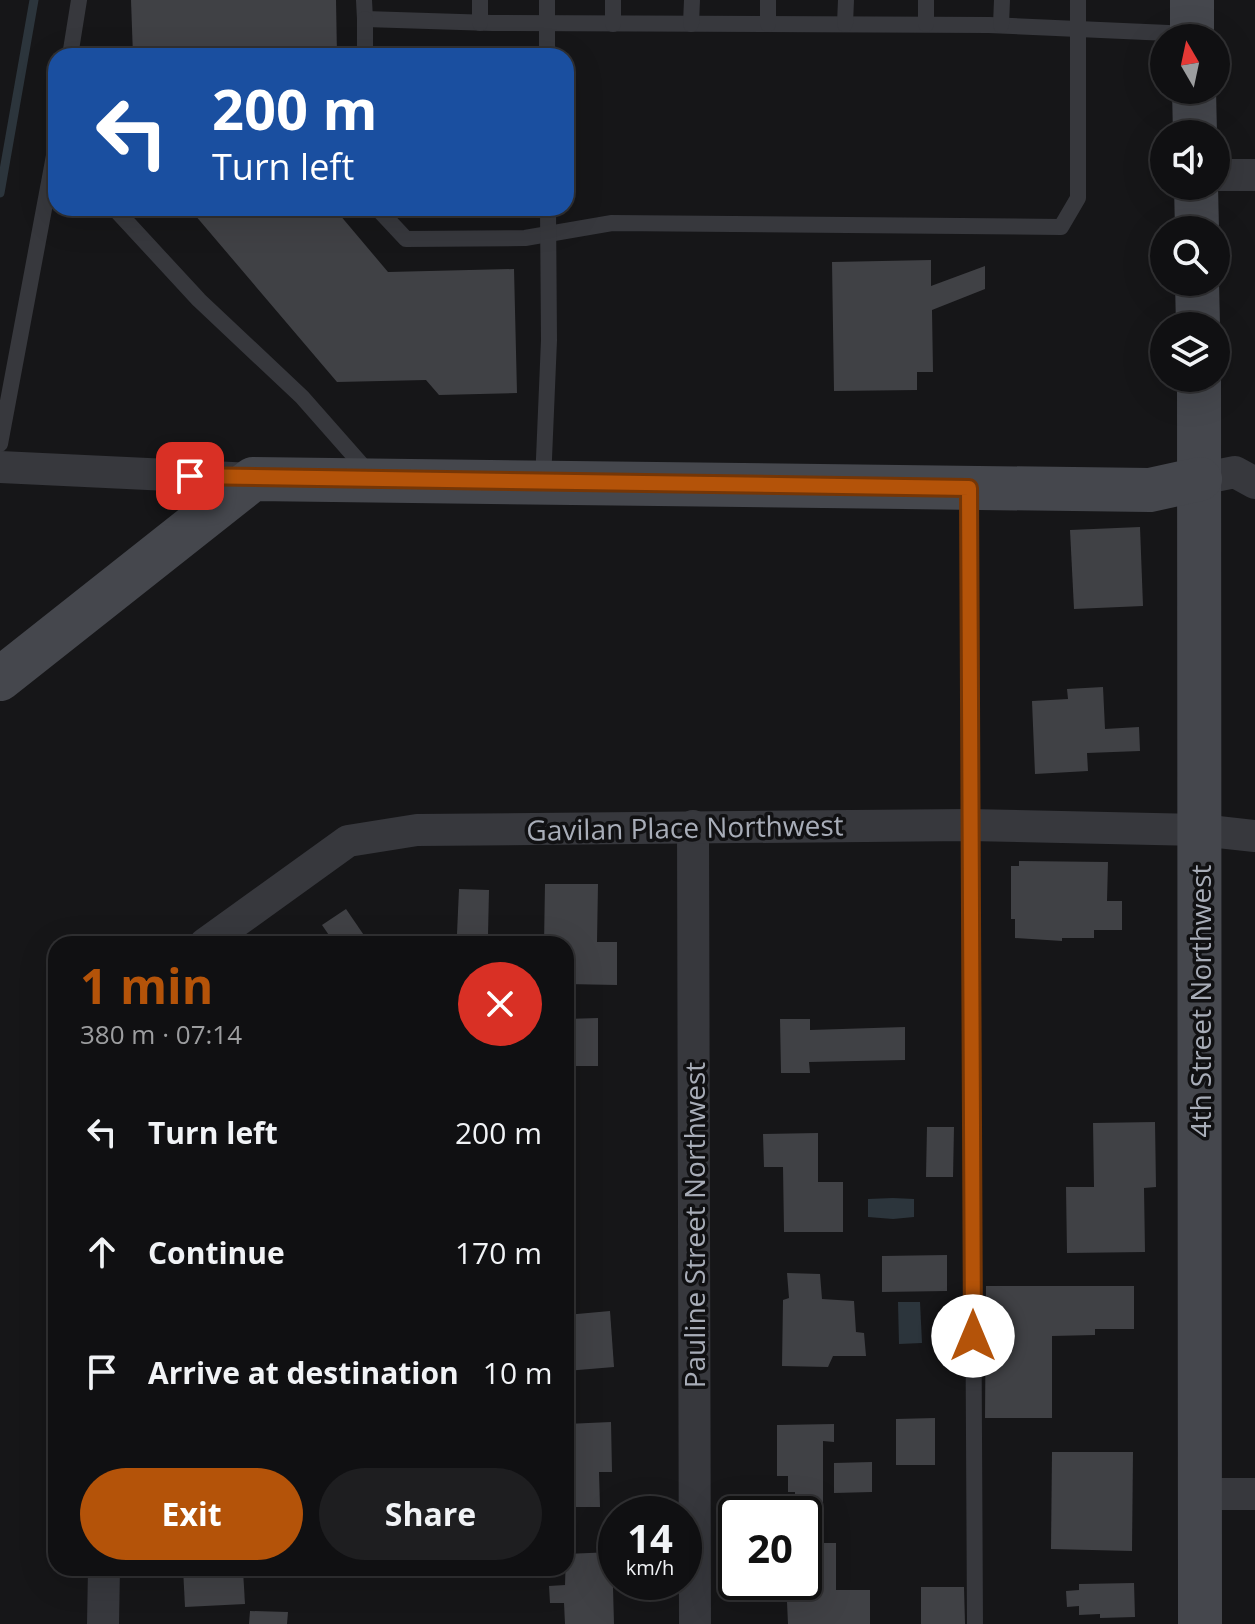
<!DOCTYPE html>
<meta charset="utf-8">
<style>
body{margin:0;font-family:"Open Sans",sans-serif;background:#1e1e20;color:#f1f3f6;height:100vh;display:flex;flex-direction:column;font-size:30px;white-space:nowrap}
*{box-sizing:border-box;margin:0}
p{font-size:26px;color:#9c9d9f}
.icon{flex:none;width:44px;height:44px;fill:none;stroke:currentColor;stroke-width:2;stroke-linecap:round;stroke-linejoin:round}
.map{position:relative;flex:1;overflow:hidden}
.side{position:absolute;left:48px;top:936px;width:526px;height:640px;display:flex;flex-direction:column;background:#101012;border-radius:24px;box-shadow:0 8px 32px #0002,0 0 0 2px #303032}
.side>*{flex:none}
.banner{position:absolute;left:48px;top:48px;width:526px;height:168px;border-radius:24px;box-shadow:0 8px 32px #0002,0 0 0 2px #303032;background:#1a4fa0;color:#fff;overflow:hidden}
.needle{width:52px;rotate:351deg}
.controls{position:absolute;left:1150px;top:24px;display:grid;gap:16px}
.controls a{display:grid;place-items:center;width:80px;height:80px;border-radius:50%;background:#101012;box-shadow:0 8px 32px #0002,0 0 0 2px #303032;font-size:40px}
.speed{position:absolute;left:598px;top:1496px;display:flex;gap:16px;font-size:40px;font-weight:700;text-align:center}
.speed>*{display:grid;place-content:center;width:104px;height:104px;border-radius:50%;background:#101012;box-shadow:0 8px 32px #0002,0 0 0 2px #303032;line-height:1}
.speed small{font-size:20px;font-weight:400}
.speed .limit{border:4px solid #111;border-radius:12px;background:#fff;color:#111}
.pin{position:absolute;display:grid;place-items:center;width:68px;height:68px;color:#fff;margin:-34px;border-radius:16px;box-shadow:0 4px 12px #0006}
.me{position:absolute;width:88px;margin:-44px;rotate:0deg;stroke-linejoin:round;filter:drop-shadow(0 0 6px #0008)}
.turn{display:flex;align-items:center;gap:28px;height:168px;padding:0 32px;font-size:36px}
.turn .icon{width:104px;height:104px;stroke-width:2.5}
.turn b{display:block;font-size:56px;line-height:68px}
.round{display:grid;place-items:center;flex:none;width:84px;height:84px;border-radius:42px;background:#1e1e20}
.summary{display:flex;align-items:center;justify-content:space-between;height:136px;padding:0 32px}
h1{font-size:48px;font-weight:700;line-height:60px;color:#b45309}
.action{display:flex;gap:16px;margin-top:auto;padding:16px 32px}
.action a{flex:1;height:92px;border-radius:48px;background:#b45309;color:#fff;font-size:32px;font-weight:700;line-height:92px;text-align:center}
.action a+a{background:#1e1e20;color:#f1f3f6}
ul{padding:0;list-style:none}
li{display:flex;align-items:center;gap:24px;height:120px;padding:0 32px}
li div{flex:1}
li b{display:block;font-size:30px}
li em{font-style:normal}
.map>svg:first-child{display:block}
.water{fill:#2c353c}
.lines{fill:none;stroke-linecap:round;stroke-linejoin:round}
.stream{stroke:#2c353c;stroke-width:9}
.building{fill:#404145}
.lane{stroke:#37383d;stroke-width:16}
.street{stroke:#37383d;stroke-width:32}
.secondary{stroke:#45474d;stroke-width:44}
.route-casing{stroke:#753606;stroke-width:20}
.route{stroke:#b45309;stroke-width:14}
.labels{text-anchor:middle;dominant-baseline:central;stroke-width:7;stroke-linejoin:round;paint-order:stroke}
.street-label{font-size:28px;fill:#a8adb8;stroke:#111113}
</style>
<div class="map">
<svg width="1255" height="1624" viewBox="0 0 1255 1624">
<rect width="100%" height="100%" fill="#161618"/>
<g class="water">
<polygon points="893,1198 914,1199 914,1217 893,1219 868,1217 868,1199"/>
<polygon points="898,1302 920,1302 922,1343 899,1344"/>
</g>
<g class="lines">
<polyline class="stream" points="0,193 34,0"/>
</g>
<g class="building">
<polygon points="131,0 336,0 337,56 133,56"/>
<polygon points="189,208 334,208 388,272 514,269 517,393 439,395 426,380 337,382"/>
<polygon points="931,260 931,286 985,266 985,289 932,310 933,372 917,372 917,390 834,391 832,262"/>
<polygon points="1140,527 1143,606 1074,609 1070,530"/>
<polygon points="1103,687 1105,729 1139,727 1140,751 1087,753 1088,771 1035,774 1032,701 1068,699 1067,689"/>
<polygon points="1019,861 1108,862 1107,901 1122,901 1122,930 1094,930 1094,938 1062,938 1062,941 1015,938 1015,919 1011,919 1011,866 1019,866"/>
<polygon points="545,884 598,884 597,942 617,942 617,985 566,984 566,944 544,944"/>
<polygon points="459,889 489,890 488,935 457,934"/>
<polygon points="346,909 370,944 335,944 322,925"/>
<polygon points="598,1018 598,1066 566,1066 566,1019"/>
<polygon points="780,1019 810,1019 810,1030 905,1027 905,1060 809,1062 810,1073 781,1073"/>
<polygon points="1155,1122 1156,1187 1144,1188 1145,1252 1067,1253 1066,1187 1094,1187 1093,1123"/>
<polygon points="927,1127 954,1127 953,1177 926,1177"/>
<polygon points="818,1133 818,1182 843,1182 843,1232 784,1232 783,1167 764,1167 763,1134"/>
<polygon points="947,1255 947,1291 882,1292 882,1256"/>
<polygon points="787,1273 820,1274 822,1299 854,1301 856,1332 864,1333 866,1356 833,1356 828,1367 782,1366 783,1300 789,1298"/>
<polygon points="986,1286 1134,1286 1134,1329 1095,1329 1095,1335 1052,1336 1052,1418 985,1418"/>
<polygon points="610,1311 614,1367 566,1371 566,1315"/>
<polygon points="935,1418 935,1465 896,1465 896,1419"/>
<polygon points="611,1422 612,1472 599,1472 600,1507 566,1507 566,1424"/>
<polygon points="834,1424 834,1442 823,1441 823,1509 795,1509 795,1492 788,1492 788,1476 777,1476 777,1425"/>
<polygon points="1052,1452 1133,1452 1132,1551 1051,1549"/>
<polygon points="872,1462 872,1492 834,1493 834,1463"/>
<polygon points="804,1543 836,1543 836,1590 870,1590 870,1624 788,1624 787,1602 780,1602 780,1582 804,1582"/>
<polygon points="612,1552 614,1624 565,1624 564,1603 550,1603 549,1586 565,1585 566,1554"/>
<polygon points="183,1568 243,1570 245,1604 185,1607"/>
<polygon points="1134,1583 1135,1617 1100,1618 1100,1614 1079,1615 1079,1606 1067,1607 1066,1591 1079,1590 1079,1584"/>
<polygon points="921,1587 964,1587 965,1624 921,1624"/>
<polygon points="250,1611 288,1612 287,1624 249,1624"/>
</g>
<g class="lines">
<g class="lane">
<polyline points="364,0 365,19 492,23 989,25 1191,34"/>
<polyline points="547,0 547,56"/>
<polyline points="365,19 365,56"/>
<polyline points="480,23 480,0"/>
<polyline points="613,24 613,0"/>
<polyline points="691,24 692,0"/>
<polyline points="768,24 768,0"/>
<polyline points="845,24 846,0"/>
<polyline points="926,24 926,0"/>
<polyline points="1001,25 1002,0"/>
<polyline points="70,56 79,0"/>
<polyline points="114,208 199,300 302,397 369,473"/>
<polyline points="377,208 406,239 525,238 612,223 1061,227 1078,198 1078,0"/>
<polyline points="0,444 56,145"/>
<polyline points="543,482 549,340 548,208"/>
<polyline points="969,489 975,1624"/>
</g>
<g class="street">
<polyline points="1216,175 1255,175"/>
<polyline points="0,467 253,479"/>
<polyline points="1200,479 1235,472 1255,483"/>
<polyline points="693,826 695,1624"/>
<polyline points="205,944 348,841 417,830 969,825 1200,830 1255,836"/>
<polyline points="1201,1494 1255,1494"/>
<polyline points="103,1624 104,1568"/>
</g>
<g class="secondary">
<polyline points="1192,0 1192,38"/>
<polyline points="1194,90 1195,134"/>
<polyline points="1196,186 1197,230"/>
<polyline points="1197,282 1198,326"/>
<polyline points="1199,378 1200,1624"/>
<polyline points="0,679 253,479 1150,490 1200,479"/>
</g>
</g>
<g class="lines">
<defs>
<polyline id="route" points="190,476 969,488 973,1336"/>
</defs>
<use href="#route" class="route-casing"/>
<use href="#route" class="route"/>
</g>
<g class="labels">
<g class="street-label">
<text transform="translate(685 827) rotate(-1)">Gavilan Place Northwest</text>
<text transform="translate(1200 1001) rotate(-90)">4th Street Northwest</text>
<text transform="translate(694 1225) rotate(-90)">Pauline Street Northwest</text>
</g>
</g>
</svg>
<div class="controls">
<a><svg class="needle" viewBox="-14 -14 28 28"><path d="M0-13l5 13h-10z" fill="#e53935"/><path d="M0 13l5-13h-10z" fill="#9c9d9f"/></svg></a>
<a><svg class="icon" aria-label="sound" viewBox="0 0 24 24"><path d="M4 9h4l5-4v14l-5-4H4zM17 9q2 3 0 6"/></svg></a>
<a><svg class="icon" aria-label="search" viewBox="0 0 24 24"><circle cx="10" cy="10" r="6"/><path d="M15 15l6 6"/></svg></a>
<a><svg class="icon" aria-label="layers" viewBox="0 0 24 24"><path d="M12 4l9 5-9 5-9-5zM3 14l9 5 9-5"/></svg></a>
</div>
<div class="speed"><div>14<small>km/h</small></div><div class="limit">20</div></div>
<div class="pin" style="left:190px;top:476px;background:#d93025"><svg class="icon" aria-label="arrive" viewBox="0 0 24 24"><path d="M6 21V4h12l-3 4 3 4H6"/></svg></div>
<svg class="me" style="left:973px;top:1336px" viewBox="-20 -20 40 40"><circle r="19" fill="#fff"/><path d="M0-13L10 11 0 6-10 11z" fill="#b45309"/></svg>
<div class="banner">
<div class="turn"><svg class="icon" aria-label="left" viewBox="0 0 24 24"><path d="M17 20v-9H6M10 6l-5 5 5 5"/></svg><div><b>200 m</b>Turn left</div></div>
</div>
<section class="side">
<div class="summary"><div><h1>1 min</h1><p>380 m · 07:14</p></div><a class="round" style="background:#d93025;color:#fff"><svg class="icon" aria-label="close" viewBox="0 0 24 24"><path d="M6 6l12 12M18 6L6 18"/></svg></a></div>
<ul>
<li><svg class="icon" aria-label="left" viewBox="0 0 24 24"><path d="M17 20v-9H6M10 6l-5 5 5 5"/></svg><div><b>Turn left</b></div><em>200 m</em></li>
<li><svg class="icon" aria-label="ahead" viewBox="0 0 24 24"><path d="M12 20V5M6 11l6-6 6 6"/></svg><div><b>Continue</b></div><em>170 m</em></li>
<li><svg class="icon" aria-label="arrive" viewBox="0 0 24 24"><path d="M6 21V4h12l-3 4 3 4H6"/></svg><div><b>Arrive at destination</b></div><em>10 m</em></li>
</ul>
<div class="action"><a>Exit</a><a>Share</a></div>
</section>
</div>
